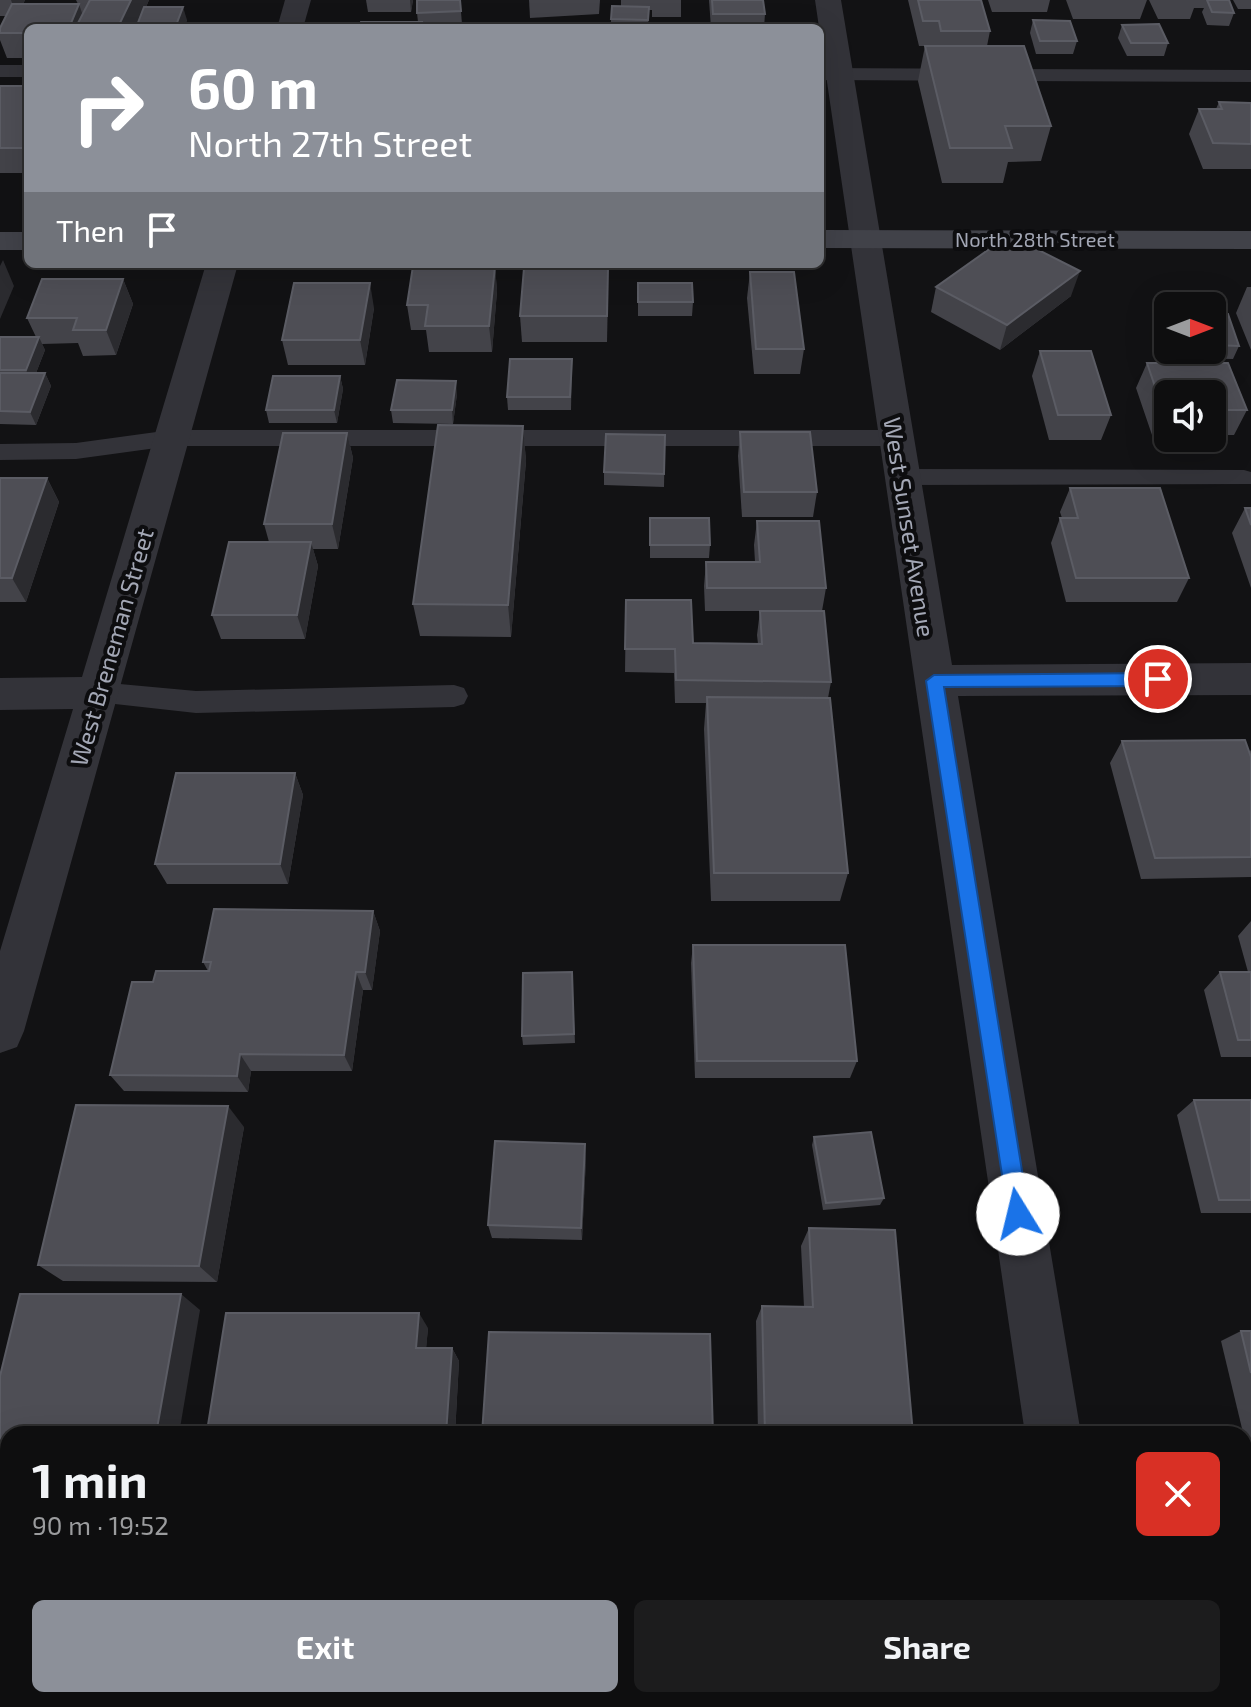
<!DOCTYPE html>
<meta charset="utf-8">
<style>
body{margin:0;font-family:"Exo 2",sans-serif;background:#1c1c1d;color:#f1f3f6;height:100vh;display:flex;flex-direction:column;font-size:30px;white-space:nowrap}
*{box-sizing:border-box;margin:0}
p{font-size:26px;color:#9b9c9e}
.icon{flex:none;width:44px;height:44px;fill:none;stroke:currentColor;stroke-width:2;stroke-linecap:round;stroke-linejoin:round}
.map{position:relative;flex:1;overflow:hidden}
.sheet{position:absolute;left:0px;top:1426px;width:1252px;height:282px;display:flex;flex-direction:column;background:#0e0e0f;border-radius:24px 24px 0 0;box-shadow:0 8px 32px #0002,0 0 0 2px #2e2e2f}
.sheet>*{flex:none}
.hud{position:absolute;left:24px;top:24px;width:800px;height:244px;border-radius:12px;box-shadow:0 8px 32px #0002,0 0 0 2px #2e2e2f;background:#8c9099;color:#fff;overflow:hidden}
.needle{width:52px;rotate:90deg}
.buttons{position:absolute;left:1154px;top:292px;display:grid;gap:16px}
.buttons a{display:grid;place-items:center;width:72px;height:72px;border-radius:12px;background:#0e0e0f;box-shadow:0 8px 32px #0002,0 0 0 2px #2e2e2f;font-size:40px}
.pin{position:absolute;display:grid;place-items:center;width:68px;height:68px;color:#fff;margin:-34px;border:4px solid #fff;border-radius:50%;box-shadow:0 2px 8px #0007}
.me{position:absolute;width:88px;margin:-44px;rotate:351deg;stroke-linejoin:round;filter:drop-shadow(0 0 6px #0008)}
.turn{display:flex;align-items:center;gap:28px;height:168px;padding:0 32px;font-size:36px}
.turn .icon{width:104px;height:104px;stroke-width:2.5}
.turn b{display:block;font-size:56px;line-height:68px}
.then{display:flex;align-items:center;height:76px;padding:0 32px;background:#0003;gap:16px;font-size:30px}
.round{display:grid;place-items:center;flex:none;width:84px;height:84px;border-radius:12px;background:#1c1c1d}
.overview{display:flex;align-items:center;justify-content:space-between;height:136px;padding:0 32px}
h1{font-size:48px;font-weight:700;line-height:60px}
.primary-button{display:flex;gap:16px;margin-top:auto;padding:16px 32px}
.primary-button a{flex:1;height:92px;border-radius:12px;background:#8c9099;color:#fff;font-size:32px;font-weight:700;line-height:92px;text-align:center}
.primary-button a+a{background:#1c1c1d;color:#f1f3f6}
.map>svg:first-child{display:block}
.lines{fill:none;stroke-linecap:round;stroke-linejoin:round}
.lane{fill:#333339;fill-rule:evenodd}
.street{fill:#333339;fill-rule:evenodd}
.secondary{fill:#414249;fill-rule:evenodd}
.wall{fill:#434349}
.shaded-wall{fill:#2b2b2f}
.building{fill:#4e4e55;stroke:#5b5c64;stroke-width:2}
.route{fill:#1a73e8;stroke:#114b97;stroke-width:2}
.labels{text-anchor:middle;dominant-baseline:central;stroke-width:8;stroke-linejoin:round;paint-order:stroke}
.far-street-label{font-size:20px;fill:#a3a7b5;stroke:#0d0d0f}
.street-label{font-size:24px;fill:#a3a7b5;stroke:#0d0d0f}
</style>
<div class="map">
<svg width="1251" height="1707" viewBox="0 0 1251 1707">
<rect width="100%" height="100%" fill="#121214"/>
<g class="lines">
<g class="lane">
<rect x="0" y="65" width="28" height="12"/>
<polygon points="820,68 1251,70 1251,82 820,80"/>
<polygon points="171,430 897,430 905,432 909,438 905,444 897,446 171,446 76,459 0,460 0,444 76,443"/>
<polygon points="903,469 1244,470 1251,472 1251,484 903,485 894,483 891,477 894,471"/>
<polygon points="98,682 196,691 454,685 464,688 468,696 464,704 454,707 196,713 88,701 84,693 88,685"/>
</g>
<g class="street">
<polygon points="285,0 311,0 303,28 277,28"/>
<polygon points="815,0 841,0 952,665 1251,663 1251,695 958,696 1081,1434 1025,1434"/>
<polygon points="206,264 238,264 24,1031 17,1047 0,1053 0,951 73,709 0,710 0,678 82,677"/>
<polygon points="1064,1700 1126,1700 1127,1707 1065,1707"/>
</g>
<g class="secondary">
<polygon points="820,230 1251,231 1251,249 820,248"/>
<rect x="0" y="232" width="28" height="18"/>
</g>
</g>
<g class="wall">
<polygon points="0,0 25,0 23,4 78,4 76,0 149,0 146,7 187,20 184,28 28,28 28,58 7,58 0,40 0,28 6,16 0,16"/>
<polygon points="366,0 413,0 411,12 368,12"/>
<polygon points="460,0 462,24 422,25 418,22 417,13"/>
<polygon points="529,0 600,0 599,14 530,18"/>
<polygon points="621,0 681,0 681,17 652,17 652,10 649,10 648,28 611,28 611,19 621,6"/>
<polygon points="709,0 763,0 765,14 764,28 711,28"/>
<polygon points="908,0 981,0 990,31 987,46 1051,126 1041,161 1008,162 1003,183 942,183 918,81 925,46 919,46"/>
<polygon points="988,0 1050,0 1047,12 992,12"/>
<polygon points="1066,0 1147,0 1140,19 1073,19"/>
<polygon points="1149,0 1229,0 1234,13 1229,26 1207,25 1202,12 1204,8 1194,8 1190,19 1158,19"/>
<polygon points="1233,0 1251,0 1251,9 1238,9"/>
<polygon points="1033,20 1077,41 1073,54 1036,54 1030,33"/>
<polygon points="1122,25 1168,43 1164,56 1127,56 1118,38"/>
<rect x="0" y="86" width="28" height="87"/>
<polygon points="1219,102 1251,103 1251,169 1203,169 1189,134 1199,109 1216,109"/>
<polygon points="495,266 497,291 492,352 429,352 426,330 411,330 407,305"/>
<polygon points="750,272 804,349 800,374 754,374 747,298"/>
<polygon points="123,279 133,304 116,355 83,356 78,343 42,344 45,350 36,373 45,373 51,386 36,425 0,424 0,337 36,337 27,318"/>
<polygon points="638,283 693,302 692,316 638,316"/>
<polygon points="936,287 1071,296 1000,350 931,312"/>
<polygon points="1247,287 1251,287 1251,350 1236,313"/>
<polygon points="608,293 607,342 522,342 520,316"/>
<polygon points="374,308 365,365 288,365 282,340"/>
<polygon points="1212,314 1239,346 1233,359 1188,358 1186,350 1212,350"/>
<polygon points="1040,351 1111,415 1101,440 1049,440 1032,376"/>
<polygon points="572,359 571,410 508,410 507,397"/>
<polygon points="1147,363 1247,410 1234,435 1212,435 1212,394 1168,394 1168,435 1152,435 1136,388"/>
<polygon points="340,376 343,389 337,423 269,423 266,410"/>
<polygon points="457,394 453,424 393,423 391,410"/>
<polygon points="523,426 526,461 511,637 420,636 413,604"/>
<polygon points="740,432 817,492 813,517 742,517 738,456"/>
<polygon points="347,433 353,458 338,549 313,549 318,566 305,639 221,639 212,615 269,542 264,524"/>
<polygon points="665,435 664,487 604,485 604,472"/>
<polygon points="0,478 47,478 59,502 26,602 0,602"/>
<polygon points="1070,488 1189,578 1177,602 1066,602 1051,543 1060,518 1062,518 1060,512"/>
<polygon points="1245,508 1251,508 1251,588 1232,533"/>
<polygon points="650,518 710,545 709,558 650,558"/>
<polygon points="757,521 826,588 822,611 705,611 704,586 706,562 755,562 754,545"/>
<polygon points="626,600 693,643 758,644 757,635 760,611 831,682 828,698 848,873 840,901 711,901 704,729 706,703 675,703 674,673 625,672"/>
<polygon points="1122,741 1249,752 1251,750 1251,877 1141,879 1110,763"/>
<polygon points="295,773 303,795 288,884 167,884 155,864"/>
<polygon points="373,911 380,931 372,990 363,990 352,1071 251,1071 248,1092 124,1091 110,1075 208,971 203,962"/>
<polygon points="1251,921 1251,1057 1221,1057 1204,990 1220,972 1248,972 1238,936"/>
<polygon points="693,945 857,1061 850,1078 695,1078 691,963"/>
<polygon points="572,972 575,1043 523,1045 522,1036"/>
<polygon points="1194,1100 1251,1100 1251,1213 1201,1213 1177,1115"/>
<polygon points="244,1127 217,1282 63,1281 38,1265"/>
<polygon points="814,1137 884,1198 880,1205 823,1210 812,1145"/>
<polygon points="586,1158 582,1240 492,1238 488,1225"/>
<polygon points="809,1228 913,1434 758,1434 756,1321 762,1306 804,1307 801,1246"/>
<polygon points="200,1310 8,1434 8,1497 0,1497 0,1376"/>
<polygon points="428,1328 426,1348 452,1348 459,1361 455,1434 226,1434 208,1425"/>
<polygon points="1241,1331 1251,1331 1251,1466 1221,1341"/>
</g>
<g class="shaded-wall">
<polygon points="11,0 25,0 17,16"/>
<polygon points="131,0 149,0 137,28 120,28 119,25"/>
<polygon points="410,0 413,0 411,12"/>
<polygon points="79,4 86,25 77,25 78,28 69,28"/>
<polygon points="183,7 187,20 184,28 175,28"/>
<polygon points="3,260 14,286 0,319 0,266"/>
<polygon points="495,266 497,291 492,352 489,326"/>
<polygon points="1080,271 1071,296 1000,350 1007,325"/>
<polygon points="123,279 133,304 116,355 106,330"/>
<polygon points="370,283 374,308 365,365 360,340"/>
<polygon points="39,337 45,350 32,383 26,370"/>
<polygon points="45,373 51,386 36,425 30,412"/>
<polygon points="340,376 343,389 337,423 334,410"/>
<polygon points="456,381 457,394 453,424 452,410"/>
<polygon points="523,426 526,461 511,637 508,605"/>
<polygon points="347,433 353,458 338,549 332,524"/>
<polygon points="47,478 59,502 26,602 12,578"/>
<polygon points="311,542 318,566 305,639 297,615"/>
<polygon points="295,773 303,795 288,884 280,864"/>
<polygon points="373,911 380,931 372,990 365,972"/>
<polygon points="356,972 363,990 352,1071 344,1055"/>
<polygon points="240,1054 251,1071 248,1092 237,1076"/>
<polygon points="228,1106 244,1127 217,1282 199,1266"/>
<polygon points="585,1144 586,1158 582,1240 581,1228"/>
<polygon points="181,1294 200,1310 179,1434 156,1434"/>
<polygon points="419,1313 428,1328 425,1361 416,1348"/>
<polygon points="452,1348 459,1361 455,1434 446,1434"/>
</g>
<g class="building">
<polygon points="90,0 131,0 119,25 77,25"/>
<polygon points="417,0 460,0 461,11 417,13"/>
<polygon points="712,0 763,0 765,14 713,14"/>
<polygon points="918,0 981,0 990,31 941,31 939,21 923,21"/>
<polygon points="1207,0 1229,0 1234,13 1212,12"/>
<polygon points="12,4 79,4 69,28 28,28 28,33 0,33 0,28"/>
<polygon points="612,6 649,7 648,20 611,19"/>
<polygon points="144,7 183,7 175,28 136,28"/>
<polygon points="1033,20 1070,21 1077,41 1040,41"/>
<polygon points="361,22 422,22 421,28 360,28"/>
<polygon points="1159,24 1168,43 1131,43 1122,25"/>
<polygon points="925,46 1024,46 1051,126 1005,126 1012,148 950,148"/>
<rect x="0" y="86" width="28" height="62"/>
<polygon points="1219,102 1251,103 1251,144 1213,143 1199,109 1222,109"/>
<polygon points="1009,235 1080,271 1007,325 936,287"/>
<polygon points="413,266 495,266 489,326 425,326 428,305 407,305"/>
<polygon points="524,268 608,268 607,316 520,316"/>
<polygon points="750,272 794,272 804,349 756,349"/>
<polygon points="42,279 123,279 106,330 73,330 77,318 27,318"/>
<polygon points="294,283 370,283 360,340 282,340"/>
<polygon points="638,283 692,283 693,302 638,302"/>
<polygon points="1212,314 1228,314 1239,346 1212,345"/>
<polygon points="0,337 39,337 26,370 0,370"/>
<polygon points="1040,351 1091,351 1111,415 1058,415"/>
<polygon points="510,359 572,359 570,397 507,397"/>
<polygon points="1147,363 1228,363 1247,410 1212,410 1212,394 1168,394 1168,410 1163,410"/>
<polygon points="0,373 45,373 30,412 0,411"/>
<polygon points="273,376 340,376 334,410 266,410"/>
<polygon points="397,380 456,381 452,410 391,410"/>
<polygon points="438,425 523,426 508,605 413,604"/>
<polygon points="740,432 810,432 817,492 744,492"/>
<polygon points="283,433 347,433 332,524 264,524"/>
<polygon points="606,434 665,435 664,474 604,472"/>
<polygon points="0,478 47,478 12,578 0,578"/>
<polygon points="1070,488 1160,488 1189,578 1076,578 1060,518 1078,518"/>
<polygon points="1245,508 1251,508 1251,525"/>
<polygon points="650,518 709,518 710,545 650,545"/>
<polygon points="757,521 819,521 826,588 707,588 706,562 760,562"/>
<polygon points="229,542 311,542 297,615 212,615"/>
<polygon points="626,600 691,600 693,643 762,644 760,611 824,611 831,682 676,680 675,649 625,649"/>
<polygon points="707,697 830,698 848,873 714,873"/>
<polygon points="1245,740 1251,757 1251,857 1155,858 1122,741"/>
<polygon points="176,773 295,773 280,864 155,864"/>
<polygon points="214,909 373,911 365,972 356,972 344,1055 240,1054 237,1076 110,1075 132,982 153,982 156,971 209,971 211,962 203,962"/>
<polygon points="693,945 845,945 857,1061 697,1061"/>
<polygon points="572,972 574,1034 522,1036 523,973"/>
<polygon points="1220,972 1251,972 1251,1040 1238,1040"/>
<polygon points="1194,1100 1251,1100 1251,1200 1219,1200"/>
<polygon points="76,1105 228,1106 199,1266 38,1265"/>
<polygon points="871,1132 884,1198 826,1203 814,1137"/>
<polygon points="495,1141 585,1144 581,1228 488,1225"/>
<polygon points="809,1228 895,1230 913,1434 765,1434 762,1306 813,1307"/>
<polygon points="20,1294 181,1294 156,1434 8,1434 8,1490 0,1490 0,1376"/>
<polygon points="226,1313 419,1313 416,1348 452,1348 446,1434 267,1434 269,1425 208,1425"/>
<polygon points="1241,1331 1251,1331 1251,1373"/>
<polygon points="489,1332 710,1334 713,1434 482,1434"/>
</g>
<polygon class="route" points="1158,673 1166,679 1158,686 944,687 1029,1214 1026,1222 1018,1225 1011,1222 1008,1214 926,681 934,675"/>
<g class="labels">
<g class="far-street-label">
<text x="1035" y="239">North 28th Street</text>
</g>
<g class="street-label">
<text transform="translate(910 527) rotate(81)">West Sunset Avenue</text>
<text transform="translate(111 647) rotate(-74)">West Breneman Street</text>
</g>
</g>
</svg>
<div class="buttons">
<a><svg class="needle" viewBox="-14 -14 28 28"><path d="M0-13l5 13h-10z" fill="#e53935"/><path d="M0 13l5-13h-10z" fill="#9b9c9e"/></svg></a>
<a><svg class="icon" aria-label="sound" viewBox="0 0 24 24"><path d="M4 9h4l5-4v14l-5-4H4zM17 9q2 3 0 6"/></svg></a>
</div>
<div class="pin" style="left:1158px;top:679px;background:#d93025"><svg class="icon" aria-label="arrive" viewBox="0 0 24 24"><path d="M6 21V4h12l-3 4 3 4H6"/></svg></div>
<svg class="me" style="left:1018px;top:1214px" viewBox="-20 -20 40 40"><circle r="19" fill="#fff"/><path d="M0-13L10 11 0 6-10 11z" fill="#1a73e8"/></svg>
<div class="hud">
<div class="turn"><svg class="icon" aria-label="right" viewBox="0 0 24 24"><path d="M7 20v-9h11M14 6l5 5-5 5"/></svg><div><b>60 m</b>North 27th Street</div></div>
<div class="then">Then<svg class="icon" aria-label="arrive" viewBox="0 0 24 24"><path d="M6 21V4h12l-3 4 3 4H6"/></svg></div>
</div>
<section class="sheet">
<div class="overview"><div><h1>1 min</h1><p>90 m · 19:52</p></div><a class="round" style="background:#d93025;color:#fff"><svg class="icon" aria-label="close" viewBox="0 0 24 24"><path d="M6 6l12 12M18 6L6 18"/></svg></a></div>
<div class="primary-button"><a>Exit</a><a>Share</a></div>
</section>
</div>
